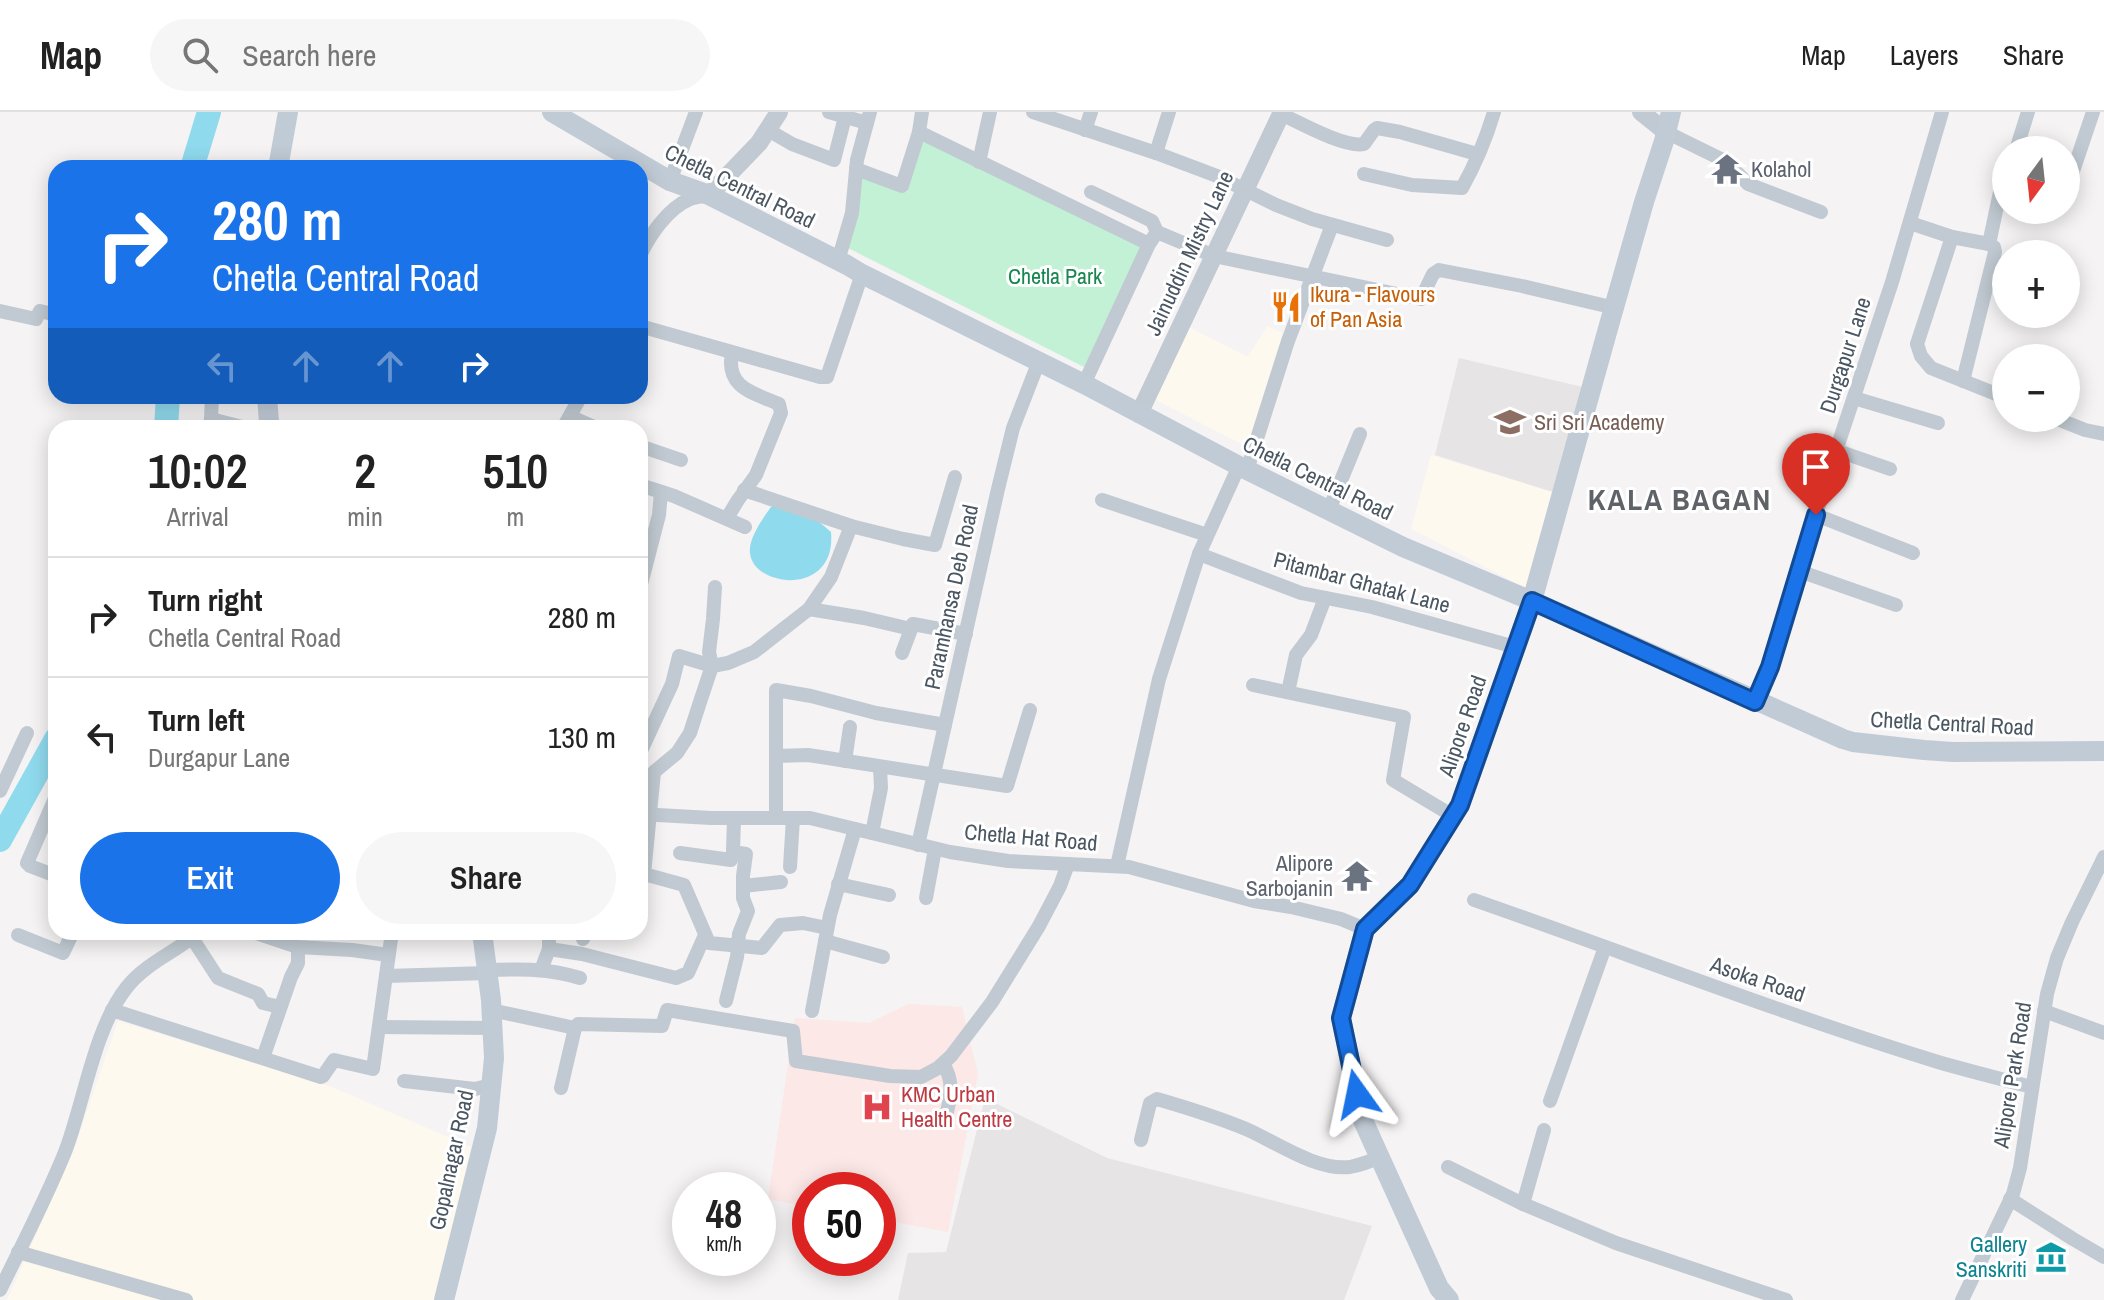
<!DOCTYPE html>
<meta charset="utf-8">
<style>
body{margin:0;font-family:"Archivo Narrow",sans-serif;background:#f6f6f6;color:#222;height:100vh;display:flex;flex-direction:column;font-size:30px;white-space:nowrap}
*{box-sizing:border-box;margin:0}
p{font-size:26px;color:#767676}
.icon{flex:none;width:44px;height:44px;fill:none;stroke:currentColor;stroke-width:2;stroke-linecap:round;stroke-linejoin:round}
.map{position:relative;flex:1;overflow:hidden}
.details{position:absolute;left:48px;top:308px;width:600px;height:520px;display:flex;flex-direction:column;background:#fff;border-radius:24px;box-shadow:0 4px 20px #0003}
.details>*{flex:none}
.guide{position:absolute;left:48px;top:48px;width:600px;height:244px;border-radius:24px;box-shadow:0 4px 20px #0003;background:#1a73e8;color:#fff;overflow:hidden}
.needle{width:52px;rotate:195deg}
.buttons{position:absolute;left:1992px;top:24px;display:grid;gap:16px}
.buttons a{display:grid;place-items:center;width:88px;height:88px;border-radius:50%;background:#fff;box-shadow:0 4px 20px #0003;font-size:40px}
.speed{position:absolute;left:672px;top:1060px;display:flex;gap:16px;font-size:40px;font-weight:700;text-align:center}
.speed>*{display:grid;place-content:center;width:104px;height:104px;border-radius:50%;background:#fff;box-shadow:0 4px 20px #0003;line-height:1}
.speed small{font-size:20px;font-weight:400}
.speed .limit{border:12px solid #d22;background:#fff;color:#111}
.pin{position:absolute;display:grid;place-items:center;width:68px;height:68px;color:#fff;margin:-82px -34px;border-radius:50% 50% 50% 0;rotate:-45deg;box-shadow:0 0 8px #0007}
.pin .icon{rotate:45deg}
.me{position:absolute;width:88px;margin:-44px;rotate:348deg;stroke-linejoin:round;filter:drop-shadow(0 0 6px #0008)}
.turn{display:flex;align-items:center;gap:28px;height:168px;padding:0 32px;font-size:36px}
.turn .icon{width:104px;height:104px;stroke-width:2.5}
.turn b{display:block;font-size:56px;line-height:68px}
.lanes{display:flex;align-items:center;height:76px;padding:0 32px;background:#0003;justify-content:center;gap:40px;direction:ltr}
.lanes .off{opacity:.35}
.eta{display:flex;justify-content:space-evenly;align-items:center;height:136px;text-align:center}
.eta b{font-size:48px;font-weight:600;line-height:56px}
.primary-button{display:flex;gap:16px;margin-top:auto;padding:16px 32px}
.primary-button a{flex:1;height:92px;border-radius:48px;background:#1a73e8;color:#fff;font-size:32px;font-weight:600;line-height:92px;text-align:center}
.primary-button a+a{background:#f6f6f6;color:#222}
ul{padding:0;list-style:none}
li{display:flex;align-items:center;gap:24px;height:120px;padding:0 32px;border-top:2px solid #e0e0e0}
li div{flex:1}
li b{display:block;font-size:30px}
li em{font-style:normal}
header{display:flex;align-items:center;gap:48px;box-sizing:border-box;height:112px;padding:0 40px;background:#fff;border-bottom:2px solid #e0e0e0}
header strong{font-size:38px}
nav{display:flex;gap:44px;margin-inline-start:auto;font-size:28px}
.search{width:560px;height:72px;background:#f6f6f6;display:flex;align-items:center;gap:20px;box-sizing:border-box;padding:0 28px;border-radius:44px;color:#767676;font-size:30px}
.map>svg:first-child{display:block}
.commercial{fill:#fdf9ef}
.education{fill:#e6e4e5}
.medical{fill:#fce8e6}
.green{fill:#c3f1d5}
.water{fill:#90daee}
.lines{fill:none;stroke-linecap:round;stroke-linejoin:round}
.river{stroke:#90daee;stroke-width:24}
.minor{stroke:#c1cad2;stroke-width:14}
.tertiary{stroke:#c1cad2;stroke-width:18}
.secondary{stroke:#c1cbd6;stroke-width:20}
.route-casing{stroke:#114b97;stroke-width:20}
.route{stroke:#1a73e8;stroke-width:14}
.labels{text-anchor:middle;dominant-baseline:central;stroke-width:6;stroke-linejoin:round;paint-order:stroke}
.worship-label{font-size:22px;fill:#5b616d;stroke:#fff;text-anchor:start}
.street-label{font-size:22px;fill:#4a5661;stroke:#fff}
.park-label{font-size:22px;fill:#17864f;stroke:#fff}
.food-label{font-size:22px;fill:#c56008;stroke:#fff;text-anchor:start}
.education-label{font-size:22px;fill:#785e54;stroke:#fff;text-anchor:start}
.health-label{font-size:22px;fill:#be3a42;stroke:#fff;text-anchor:start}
.culture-label{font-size:22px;fill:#0d838f;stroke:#fff;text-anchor:end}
.district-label{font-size:30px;font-weight:bold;letter-spacing:2px;fill:#5f6368;stroke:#fff}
</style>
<header>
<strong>Map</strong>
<div class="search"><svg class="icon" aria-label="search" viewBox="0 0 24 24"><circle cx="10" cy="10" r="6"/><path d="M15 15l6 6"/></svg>Search here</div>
<nav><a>Map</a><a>Layers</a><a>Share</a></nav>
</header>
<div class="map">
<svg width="2104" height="1188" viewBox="0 0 2104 1188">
<rect width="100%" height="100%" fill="#f5f3f3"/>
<g class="commercial">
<polygon points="1187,214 1248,245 1267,214 1287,223 1247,335 1152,286"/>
<polygon points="1431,343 1556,381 1530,478 1411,417"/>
<polygon points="118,909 332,975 471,1035 438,1188 7,1188 73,1039"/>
</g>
<g class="education">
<polygon points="1459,246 1587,276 1556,381 1435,343"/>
<polygon points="985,986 1107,1046 1372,1114 1344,1188 898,1188 908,1141 946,1140"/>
</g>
<polygon class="medical" points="908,892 962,895 978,962 948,1120 878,1107 878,1078 810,1078 810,1095 768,1087 795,906 869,911"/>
<polygon class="green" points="920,26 1144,132 1090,258 846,135 859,65 907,80"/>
<path class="water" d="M 771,395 C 798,394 811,402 831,420 C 837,485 753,476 750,441 C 748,427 763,406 771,395 Z"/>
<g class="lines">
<g class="river">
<polyline points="192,56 209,0"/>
<polyline points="166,316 168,284"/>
<polyline points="0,728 56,627"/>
</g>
<g class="minor">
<polyline points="829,0 867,11"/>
<polyline points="1033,0 1156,41 1217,64 1276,93 1312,107 1387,128"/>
<path d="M 1281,2 C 1300,11 1345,36 1364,32 L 1374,18 L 1377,16 L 1400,20 L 1477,42"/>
<polyline points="768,18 792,32 834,48 845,5"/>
<polyline points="1085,18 1091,0"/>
<polyline points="919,20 1149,132"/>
<polyline points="1666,20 1727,50 1748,72 1821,100"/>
<polyline points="2016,38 2028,0"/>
<polyline points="1156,41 1169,0"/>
<polyline points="979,50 990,0"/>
<polyline points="856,57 902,74 919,20 922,0"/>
<path d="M 1364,62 L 1412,73 L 1462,76 C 1476,51 1486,27 1494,0"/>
<polyline points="670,69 696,0"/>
<polyline points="2066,80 2093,0"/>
<polyline points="1910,111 1952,125 1989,132 1994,135 1995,140 1963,269"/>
<polyline points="1157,120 1214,144 1421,187 1433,162 1439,158 1522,174 1615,196"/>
<polyline points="1952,125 1917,232 1921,244 1931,256 2006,286"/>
<polyline points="1989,132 2000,80 2006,66"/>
<path d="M 640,144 C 649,124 668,96 690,87 C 696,85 703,84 709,83"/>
<polyline points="838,149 852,101 857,48 870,0"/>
<polyline points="0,199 36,207 40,199 56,203"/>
<polyline points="640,214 820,265 827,265 862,162"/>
<polyline points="1084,272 1149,132 1157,120 1152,109 1091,80"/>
<polyline points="1854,286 1938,311"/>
<polyline points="571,305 596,316"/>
<polyline points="2055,306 2085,318 2104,322"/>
<polyline points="211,307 246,316"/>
<polyline points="209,316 211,307 212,284"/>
<polyline points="563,316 581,284"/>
<polyline points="640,334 681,348"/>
<polyline points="1838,339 1890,357"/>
<polyline points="1247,358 1288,229 1332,113"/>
<polyline points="640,373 674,384 745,415"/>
<polyline points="744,378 851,414"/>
<polyline points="1102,388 1207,423"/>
<polyline points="1329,398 1360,322"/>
<polyline points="1816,403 1913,441"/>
<path d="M 727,406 L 738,388 L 756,363 L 781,301 L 779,292 C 754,281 725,276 732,241"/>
<polyline points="1199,442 1301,481 1372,495 1515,535"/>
<polyline points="1799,459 1896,493"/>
<polyline points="715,475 713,507 709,540 712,554 700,590 690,621 677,641 654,660 644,762 684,773 709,831 762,836 780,813 803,811 827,816"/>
<polyline points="640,476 659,403 661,380"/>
<polyline points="809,497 864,506 911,517"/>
<polyline points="902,541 913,512 966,522"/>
<polyline points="1253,573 1404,605 1393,668 1453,704"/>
<polyline points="1288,580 1296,543 1311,523 1325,486"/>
<polyline points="1755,590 1770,555 1830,357 1892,170 1942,0"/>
<polyline points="640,641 672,572 679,544 712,554 728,551 754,540 809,497 831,465 851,414 903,427 935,433 955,365"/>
<polyline points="776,644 808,643 1007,674 1030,598"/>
<polyline points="845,649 850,615"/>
<polyline points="0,679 27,621"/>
<polyline points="56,684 27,751 30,754 56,764"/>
<polyline points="640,702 711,706 810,706 950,740 1008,749 1129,755 1254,789 1291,795 1341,807 1365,817"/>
<polyline points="776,706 776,578 811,584 876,601 945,613"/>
<polyline points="872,721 881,676 880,655"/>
<polyline points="918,733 998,377 1013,316 1039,249"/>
<polyline points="680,741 731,748 733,740 734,706"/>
<polyline points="1117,754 1159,567 1199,442 1239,354"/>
<polyline points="790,755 793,706"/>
<polyline points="838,772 889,783"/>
<polyline points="743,774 781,770"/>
<polyline points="926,786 935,737"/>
<path d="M 1474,788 C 1629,842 1782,902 1938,950 C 1969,959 2001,967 2032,975"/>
<polyline points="182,820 192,826 218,866 258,882 263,891 280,895"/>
<polyline points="253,820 298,835 352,838 388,843"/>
<polyline points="18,823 63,841 73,820"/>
<polyline points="583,827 585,820"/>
<polyline points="825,829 883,845"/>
<polyline points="549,837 582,842 676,866 688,861 705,823"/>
<path d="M 487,858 C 519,857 549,856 580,866"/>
<polyline points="541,858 549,837 549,820"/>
<polyline points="386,864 488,861"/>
<polyline points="726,889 737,845 739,822 748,799 743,786 743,764 746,742 733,740"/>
<polyline points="112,898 321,965 323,964 334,948 373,957 392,820"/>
<polyline points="491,898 575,916"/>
<polyline points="812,899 830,803 855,717"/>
<polyline points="2044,899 2104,921"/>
<polyline points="379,915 492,916"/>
<polyline points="263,946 291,865 298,851 298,835"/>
<path d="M 943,952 C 956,971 949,989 945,1010"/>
<polyline points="404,969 475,977 491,973"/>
<polyline points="561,976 575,916 578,912 662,914 667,898 793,919 796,949 890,964 921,965 938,956 951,944 992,890 1039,814 1060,774 1068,752"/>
<polyline points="1550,989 1605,835"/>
<path d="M 1141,1028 L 1150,991 L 1157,987 C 1188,996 1217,1005 1246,1017 C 1276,1030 1316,1059 1350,1055 C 1360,1053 1371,1049 1380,1045"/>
<polyline points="1448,1055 1523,1092 1616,1131 1786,1188"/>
<polyline points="2010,1087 2073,1127 2104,1145"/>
<polyline points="1523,1092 1544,1018"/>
<polyline points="18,1140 186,1188"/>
<path d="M 0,1178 C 22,1133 46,1087 65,1040 C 84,991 94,916 127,875 C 146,851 176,840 199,820"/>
<polyline points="1962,1188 2013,1082 2020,1056 2047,882 2057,846 2072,810 2104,745"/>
</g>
<g class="tertiary">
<polyline points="1641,0 1666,20"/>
<polyline points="709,83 759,31 779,0"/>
<polyline points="1139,302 1282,0"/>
</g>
<g class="secondary">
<polyline points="552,0 670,69 709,83 847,153 862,162 1084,272 1239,354 1403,435 1532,489 1843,627 1853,630 1924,638 1953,640 2104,639"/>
<polyline points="278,56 288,0"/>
<polyline points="267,284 269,310 272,316"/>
<polyline points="444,1188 487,1016 494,946 491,888 482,820"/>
<polyline points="1449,1188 1439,1176 1361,1004 1341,906 1365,817 1410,773 1460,693 1532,489 1609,213 1644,90 1664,29 1671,0"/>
</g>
</g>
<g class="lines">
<defs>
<polyline id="route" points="1357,982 1341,906 1365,817 1410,773 1460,693 1532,489 1755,590 1770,555 1816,403"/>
</defs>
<use href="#route" class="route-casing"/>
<use href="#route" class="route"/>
</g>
<defs>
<symbol id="temple-bare" viewBox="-9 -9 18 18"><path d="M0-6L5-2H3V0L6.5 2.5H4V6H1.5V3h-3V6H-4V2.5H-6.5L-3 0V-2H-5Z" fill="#6b7280" stroke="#fff" stroke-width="2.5" paint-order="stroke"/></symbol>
<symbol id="restaurant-bare" viewBox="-9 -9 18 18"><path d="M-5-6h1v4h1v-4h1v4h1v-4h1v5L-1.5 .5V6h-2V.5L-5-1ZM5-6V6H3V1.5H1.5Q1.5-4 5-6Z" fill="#e8710a" stroke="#fff" stroke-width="2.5" paint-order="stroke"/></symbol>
<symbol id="university-bare" viewBox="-9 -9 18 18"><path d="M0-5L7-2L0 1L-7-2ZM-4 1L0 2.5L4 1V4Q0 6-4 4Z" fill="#8d6e63" stroke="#fff" stroke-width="2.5" paint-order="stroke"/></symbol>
<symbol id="hospital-bare" viewBox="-9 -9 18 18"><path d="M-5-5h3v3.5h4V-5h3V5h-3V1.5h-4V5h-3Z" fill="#e0444e" stroke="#fff" stroke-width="2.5" paint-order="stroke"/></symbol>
<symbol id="museum-bare" viewBox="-9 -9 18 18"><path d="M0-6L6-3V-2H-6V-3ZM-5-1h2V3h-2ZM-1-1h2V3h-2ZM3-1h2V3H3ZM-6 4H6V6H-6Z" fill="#0f9aa8" stroke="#fff" stroke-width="2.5" paint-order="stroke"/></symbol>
</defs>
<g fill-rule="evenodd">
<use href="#temple-bare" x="1705" y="35" width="44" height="44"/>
<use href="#restaurant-bare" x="1264" y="173" width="44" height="44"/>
<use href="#university-bare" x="1488" y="288" width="44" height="44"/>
<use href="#temple-bare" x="1335" y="742" width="44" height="44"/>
<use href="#hospital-bare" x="855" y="973" width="44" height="44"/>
<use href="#museum-bare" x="2029" y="1123" width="44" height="44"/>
</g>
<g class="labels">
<g class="worship-label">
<text x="1751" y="57">Kolahol</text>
<text x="1333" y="751" text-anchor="end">Alipore<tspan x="1333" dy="25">Sarbojanin</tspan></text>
</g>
<g class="street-label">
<text transform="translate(740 74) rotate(26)">Chetla Central Road</text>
<text transform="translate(1189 141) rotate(-65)">Jainuddin Mistry Lane</text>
<text transform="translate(1845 243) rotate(-72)">Durgapur Lane</text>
<text transform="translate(1318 366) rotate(26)">Chetla Central Road</text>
<text transform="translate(1362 470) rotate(15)">Pitambar Ghatak Lane</text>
<text transform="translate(951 485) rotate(-78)">Paramhansa Deb Road</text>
<text transform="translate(1952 611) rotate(3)">Chetla Central Road</text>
<text transform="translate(1462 614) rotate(-71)">Alipore Road</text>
<text transform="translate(1031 725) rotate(5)">Chetla Hat Road</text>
<text transform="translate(1758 867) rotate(19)">Asoka Road</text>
<text transform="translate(2012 963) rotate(-81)">Alipore Park Road</text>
<text transform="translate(451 1048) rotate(-78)">Gopalnagar Road</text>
</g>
<g class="park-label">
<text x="1055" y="164">Chetla Park</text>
</g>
<g class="food-label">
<text x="1310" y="182">Ikura - Flavours<tspan x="1310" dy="25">of Pan Asia</tspan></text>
</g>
<g class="education-label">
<text x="1534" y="310">Sri Sri Academy</text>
</g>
<g class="health-label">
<text x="901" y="982">KMC Urban<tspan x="901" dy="25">Health Centre</tspan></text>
</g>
<g class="culture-label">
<text x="2027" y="1132">Gallery<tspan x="2027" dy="25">Sanskriti</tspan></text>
</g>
<g class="district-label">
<text x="1680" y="387">KALA BAGAN</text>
</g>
</g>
</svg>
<div class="buttons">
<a><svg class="needle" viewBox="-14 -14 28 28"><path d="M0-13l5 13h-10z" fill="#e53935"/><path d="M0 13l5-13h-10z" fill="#767676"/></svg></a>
<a>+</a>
<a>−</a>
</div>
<div class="speed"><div>48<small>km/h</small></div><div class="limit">50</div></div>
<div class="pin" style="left:1816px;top:403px;background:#d93025"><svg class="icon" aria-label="arrive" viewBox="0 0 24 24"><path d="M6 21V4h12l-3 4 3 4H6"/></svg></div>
<svg class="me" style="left:1357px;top:982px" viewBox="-20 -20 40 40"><path d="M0-17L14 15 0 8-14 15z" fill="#1a73e8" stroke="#fff" stroke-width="4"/></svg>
<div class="guide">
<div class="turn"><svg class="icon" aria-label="right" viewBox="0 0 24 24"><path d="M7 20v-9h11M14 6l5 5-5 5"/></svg><div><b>280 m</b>Chetla Central Road</div></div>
<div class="lanes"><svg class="icon off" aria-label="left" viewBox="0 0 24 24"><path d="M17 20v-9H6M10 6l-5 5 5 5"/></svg><svg class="icon off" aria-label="ahead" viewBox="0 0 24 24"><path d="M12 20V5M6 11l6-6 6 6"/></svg><svg class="icon off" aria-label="ahead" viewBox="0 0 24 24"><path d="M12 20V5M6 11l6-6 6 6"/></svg><svg class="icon" aria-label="right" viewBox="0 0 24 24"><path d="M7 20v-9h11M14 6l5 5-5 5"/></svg></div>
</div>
<section class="details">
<div class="eta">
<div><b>10:02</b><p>Arrival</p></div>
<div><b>2</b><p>min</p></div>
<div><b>510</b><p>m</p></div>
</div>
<ul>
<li><svg class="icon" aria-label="right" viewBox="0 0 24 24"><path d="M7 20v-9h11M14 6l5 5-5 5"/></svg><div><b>Turn right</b><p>Chetla Central Road</p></div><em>280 m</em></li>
<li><svg class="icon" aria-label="left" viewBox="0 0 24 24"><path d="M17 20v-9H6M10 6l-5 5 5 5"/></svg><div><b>Turn left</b><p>Durgapur Lane</p></div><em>130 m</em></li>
</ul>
<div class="primary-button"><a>Exit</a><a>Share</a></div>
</section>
</div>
